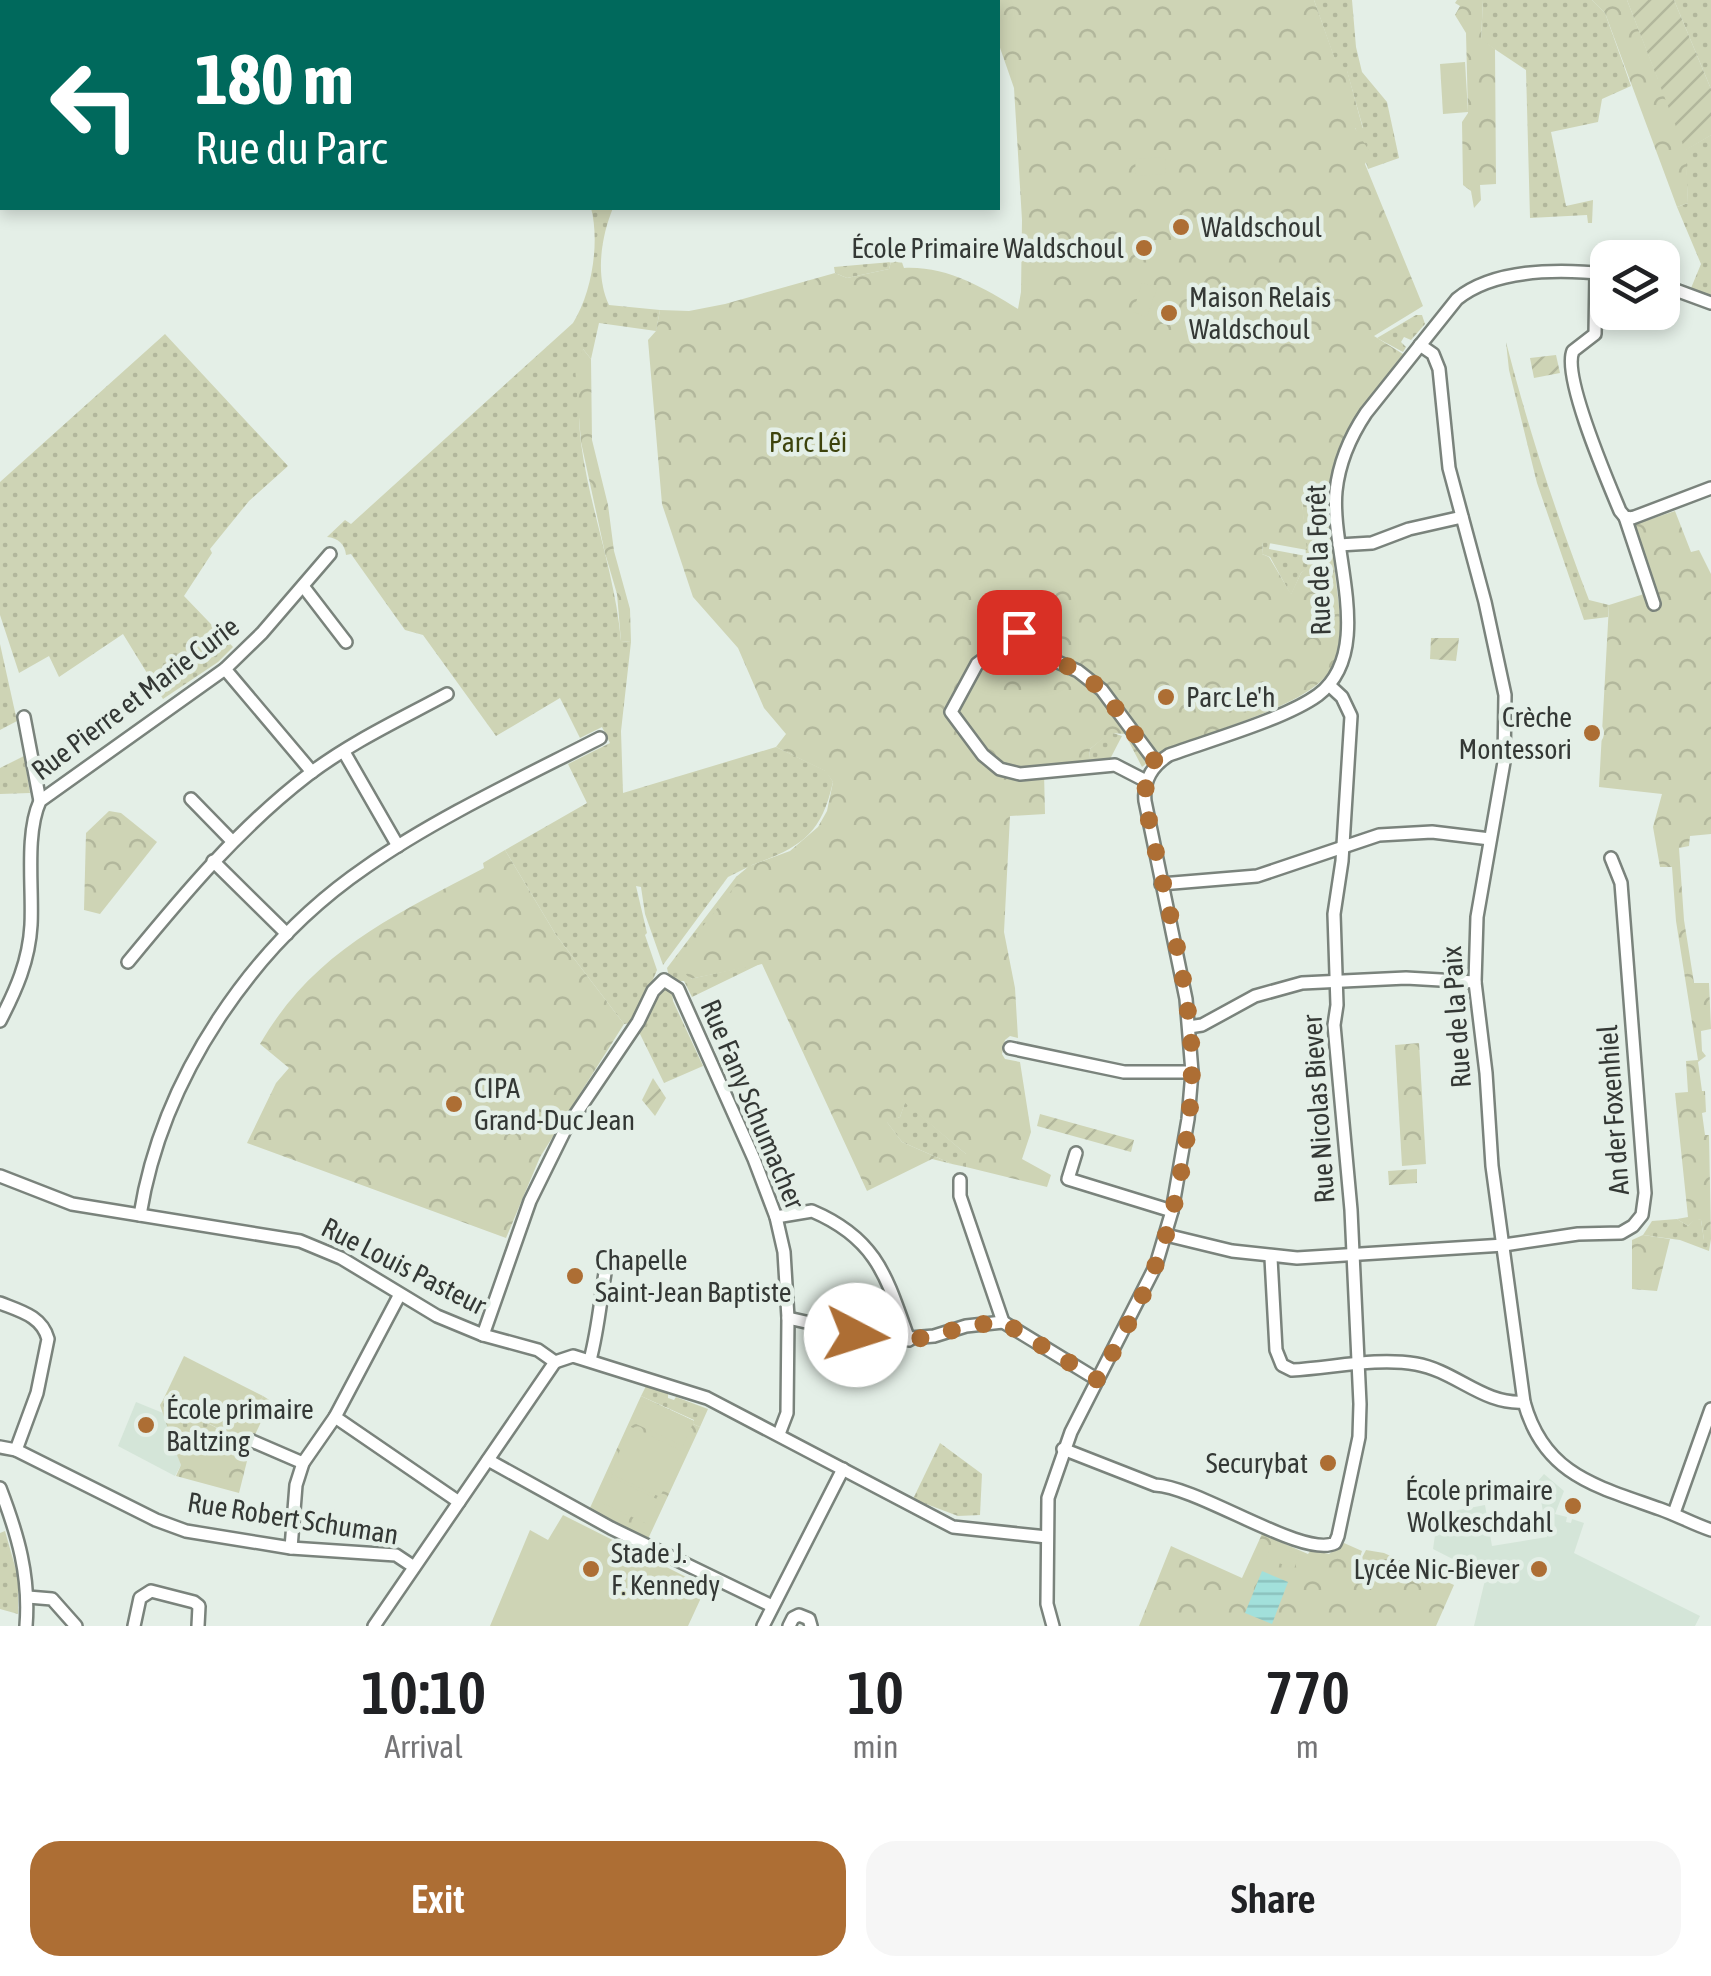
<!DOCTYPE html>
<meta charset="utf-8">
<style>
body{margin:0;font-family:"Asap Condensed",sans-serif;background:#f6f6f6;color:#202124;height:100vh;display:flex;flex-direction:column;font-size:38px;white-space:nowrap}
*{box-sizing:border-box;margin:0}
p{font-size:32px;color:#757577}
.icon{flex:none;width:55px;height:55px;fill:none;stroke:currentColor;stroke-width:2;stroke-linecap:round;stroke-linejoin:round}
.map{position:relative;height:1626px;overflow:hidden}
.panel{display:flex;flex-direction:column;background:#fff;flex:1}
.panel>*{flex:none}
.banner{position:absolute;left:0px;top:0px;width:1000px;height:210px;box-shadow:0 5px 15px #0003;background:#00695c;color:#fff;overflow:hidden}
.buttons{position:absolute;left:1590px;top:240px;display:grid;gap:20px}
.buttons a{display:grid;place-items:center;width:90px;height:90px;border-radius:20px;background:#fff;box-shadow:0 5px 15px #0003;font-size:50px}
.pin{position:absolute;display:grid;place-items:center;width:85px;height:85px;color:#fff;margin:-42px;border-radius:20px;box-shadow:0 5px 15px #0006}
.me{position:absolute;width:110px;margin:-55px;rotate:95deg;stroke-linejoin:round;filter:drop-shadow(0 0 8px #0008)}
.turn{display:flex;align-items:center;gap:35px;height:210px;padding:0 30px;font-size:45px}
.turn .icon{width:130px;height:130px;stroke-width:2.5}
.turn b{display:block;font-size:70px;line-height:85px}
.eta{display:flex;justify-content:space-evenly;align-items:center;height:170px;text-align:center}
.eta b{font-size:60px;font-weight:600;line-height:70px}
.cta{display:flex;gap:20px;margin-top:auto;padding:20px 30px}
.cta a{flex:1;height:115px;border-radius:30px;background:#ad6e34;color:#fff;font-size:40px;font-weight:600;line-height:115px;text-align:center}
.cta a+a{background:#f6f6f6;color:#202124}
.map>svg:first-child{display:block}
.built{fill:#d4e5d8}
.grass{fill:url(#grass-dots)}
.forest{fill:url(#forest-crowns)}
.garden{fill:url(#garden-furrows)}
.pitch{fill:#ced4b5}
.water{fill:url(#water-rules)}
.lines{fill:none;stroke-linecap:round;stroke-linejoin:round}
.minor-casing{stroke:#7a837c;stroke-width:16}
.minor{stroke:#fff;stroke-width:11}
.route{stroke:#ad6e34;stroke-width:18;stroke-dasharray:0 32.4}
.poi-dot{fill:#ad6e34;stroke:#e4efe7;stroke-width:4}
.labels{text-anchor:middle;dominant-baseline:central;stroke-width:9;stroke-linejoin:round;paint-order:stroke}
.poi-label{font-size:28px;fill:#343835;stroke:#e4efe7;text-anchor:start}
.park-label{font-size:28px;fill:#3d430c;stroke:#e4efe7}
.street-label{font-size:28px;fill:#343835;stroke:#e4efe7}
</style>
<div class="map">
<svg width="1711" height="1626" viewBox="0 0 1711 1626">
<defs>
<pattern id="grass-dots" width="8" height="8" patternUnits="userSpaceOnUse" patternTransform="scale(2.5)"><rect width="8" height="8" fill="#ced4b5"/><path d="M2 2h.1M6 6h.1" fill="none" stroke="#b2b79c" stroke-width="1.8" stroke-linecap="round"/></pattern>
<pattern id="forest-crowns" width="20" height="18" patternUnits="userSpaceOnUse" patternTransform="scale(2.5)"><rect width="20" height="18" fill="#ced4b5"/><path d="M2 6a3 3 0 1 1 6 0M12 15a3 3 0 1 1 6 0" fill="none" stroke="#b2b79c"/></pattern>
<pattern id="garden-furrows" width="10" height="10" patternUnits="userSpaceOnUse" patternTransform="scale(2.5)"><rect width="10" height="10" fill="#ced4b5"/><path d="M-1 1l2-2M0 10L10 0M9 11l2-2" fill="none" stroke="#b2b79c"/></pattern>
<pattern id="water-rules" width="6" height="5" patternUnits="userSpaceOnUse" patternTransform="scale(2.5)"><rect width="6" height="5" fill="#a2e0db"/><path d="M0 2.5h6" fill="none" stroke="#8cc1bd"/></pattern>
</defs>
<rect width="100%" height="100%" fill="#e4efe7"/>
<g class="built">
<polygon points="136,1402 163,1413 181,1465 175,1476 118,1446"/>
<polygon points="1544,1474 1564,1491 1555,1514 1567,1517 1566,1522 1571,1523 1572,1519 1584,1523 1574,1553 1700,1616 1695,1626 1474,1626 1486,1576 1433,1549 1438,1514 1485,1505 1492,1546 1547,1537 1538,1481"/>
</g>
<g class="grass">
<polygon points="3,0 246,0 248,2 2,2 2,60 0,11"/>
<polygon points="1314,0 1352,0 1356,47 1362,72 1387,102 1399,158 1368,169 1355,127 1363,128 1347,71 1335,60"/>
<polygon points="1483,0 1592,0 1605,13 1631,86 1602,99 1598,122 1551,132 1566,206 1593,200 1592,223 1588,223 1587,215 1530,218 1526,70 1481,40"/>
<polygon points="1674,0 1711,0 1711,89"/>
<polygon points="1711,135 1711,303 1689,293 1701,264 1677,207 1688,203 1685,150"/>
<path d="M 591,208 L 613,208 C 601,237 595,276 609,305 L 660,310 L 656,331 L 599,323 L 591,359 L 583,349 C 581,380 577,412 581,443 C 590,510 615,573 621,641 L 631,642 L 621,731 L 623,793 L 776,747 L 826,771 L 833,782 C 821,835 801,847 752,865 L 690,979 L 762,963 L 692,997 L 684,981 L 676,981 L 669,977 L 667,968 L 736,877 L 748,867 L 728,877 L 663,965 L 645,914 L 641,887 L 636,886 L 647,933 L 645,935 L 657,970 L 635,1022 L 624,1024 L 556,935 L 505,850 L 587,803 L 568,764 L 610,743 L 602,727 L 580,738 L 560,698 L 496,736 L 423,635 L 405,630 L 351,554 L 346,555 C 345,544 338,538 327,537 L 345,520 L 351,524 L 573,323 C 592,293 600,242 591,208 Z"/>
<polygon points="891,262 889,269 847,278 835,273 834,267"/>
<polygon points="1416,315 1422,315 1425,324 1411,340 1404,337 1401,342 1406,347 1403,352 1377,338"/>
<polygon points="165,334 288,466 249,501 210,549 212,553 184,596 233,647 218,662 163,699 123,634 59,677 49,656 19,673 0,615 0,482"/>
<path d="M 1506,342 C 1529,431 1556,514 1589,600 L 1609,605 L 1608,617 L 1584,620 L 1537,483 L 1509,370 Z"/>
<polygon points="1329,491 1334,565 1323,566 1317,561 1301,573 1291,595 1270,557 1262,554 1263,541 1270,543 1269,549 1306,556 1302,500"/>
<polygon points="0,644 17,721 0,730"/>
<polygon points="1110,732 1122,736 1109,761 1088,768 1090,749"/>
<polygon points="24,756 30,793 0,794 0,768"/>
<polygon points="665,987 672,991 673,1001 703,1066 664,1083 640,1034 636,1034 659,990"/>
<polygon points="905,1102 966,1154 966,1167 952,1164 902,1142 886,1121 900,1117"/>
<polygon points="1695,1218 1701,1220 1704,1240 1711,1239 1709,1251 1680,1240 1643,1235 1652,1221 1677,1219 1688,1226"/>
<polygon points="646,1386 668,1394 668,1398 674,1400 676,1397 708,1409 700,1427 693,1424 694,1420 641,1396"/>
<polygon points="263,1396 271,1401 252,1441 232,1445 212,1454 177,1455 160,1405 163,1400 240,1440"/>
<polygon points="940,1443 982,1474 980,1515 958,1516 913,1499"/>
<polygon points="5,1531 18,1577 18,1614 0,1609 0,1533"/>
</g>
<g class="forest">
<path d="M 979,0 L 1314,0 L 1335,59 L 1347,70 L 1363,129 L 1355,128 L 1371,154 L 1365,164 L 1423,306 L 1374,336 L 1403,354 C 1368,400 1341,432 1329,491 L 1302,501 L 1307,550 L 1263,542 L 1262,554 L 1269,557 L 1291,594 L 1301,573 L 1316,560 L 1323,566 L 1334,565 C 1337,595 1345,629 1336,659 C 1320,712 1187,729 1142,767 L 1125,734 L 1110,733 L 1090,749 L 1088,768 L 1044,772 L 1045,814 L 1010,816 L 1004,932 L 1015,988 L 1018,1038 L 1010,1036 L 1005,1040 L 1002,1054 L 1005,1059 L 1020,1062 L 1031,1132 L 1022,1159 L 1051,1175 L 1047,1187 L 966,1167 L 966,1154 L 905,1103 L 900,1117 L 887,1122 L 902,1142 L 952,1164 L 932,1159 L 867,1191 L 762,964 L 690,979 L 675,961 L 752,865 L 790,851 L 818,827 L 827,811 L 833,782 L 825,771 L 776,747 L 786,734 L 764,708 L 738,648 L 693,597 L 662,504 L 648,340 L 656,331 L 660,310 L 689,311 L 725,304 L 835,273 L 847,278 L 889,269 L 893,255 L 899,254 L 904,268 C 947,266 982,287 1018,309 L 1021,292 L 1022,220 L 1014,88 L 998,42 L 998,2 Z"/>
<polygon points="1457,0 1483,0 1481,39 1495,49 1496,184 1480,185 1481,200 1474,208 1471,191 1463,185 1462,122 1468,113 1466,33 1455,15 1460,6 1455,3"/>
<polygon points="1592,0 1627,0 1658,79 1711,135 1686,150 1688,203 1677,207 1605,13"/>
<polygon points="583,349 591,359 592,440 608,505 614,551 630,609 631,642 621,641 617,594 605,553 581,442 575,367"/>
<polygon points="1675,511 1691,552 1699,550 1711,574 1711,834 1690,836 1689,846 1679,848 1684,920 1694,983 1709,983 1711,1029 1701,1031 1702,1051 1706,1056 1698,1062 1702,1091 1705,1091 1706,1112 1702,1113 1705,1135 1709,1135 1711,1239 1708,1241 1704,1240 1701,1220 1695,1219 1688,1226 1677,1219 1688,1217 1675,1093 1688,1092 1686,1061 1698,1060 1676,921 1672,867 1660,867 1653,827 1662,794 1599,787 1609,605 1644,594 1650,610 1659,606 1630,526"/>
<polygon points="109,811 121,813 157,842 100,914 84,910 86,833"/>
<path d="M 505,850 L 556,935 L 624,1024 L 540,1157 L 506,1238 L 247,1143 L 276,1083 L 289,1068 L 260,1044 C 314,951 393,916 484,868 L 483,863 Z"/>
<polygon points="1419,1043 1426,1164 1402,1166 1395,1045"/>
<polygon points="1643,1235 1670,1239 1657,1291 1632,1289 1632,1240"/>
<polygon points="641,1396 694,1421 693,1424 700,1427 648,1539 589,1510"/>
<polygon points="252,1441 239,1493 176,1476 181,1465 177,1455 211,1454 232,1445"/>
<polygon points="1262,1534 1308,1554 1311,1550 1329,1554 1344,1543 1362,1551 1356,1569 1366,1550 1384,1553 1454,1585 1436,1626 1139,1626 1171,1546 1242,1578"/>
</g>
<g class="garden">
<polygon points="1627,0 1674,0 1711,89 1711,135 1685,150"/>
<polygon points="1556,355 1560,373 1534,378 1530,358"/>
<polygon points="1431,638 1459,638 1456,661 1430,659"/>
<polygon points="653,1078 666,1098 655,1116 642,1100"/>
<polygon points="1040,1114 1134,1140 1131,1152 1037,1126"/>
<polygon points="1417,1169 1417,1183 1389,1185 1388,1171"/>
</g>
<g class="pitch">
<polygon points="1465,62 1468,112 1443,114 1440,64"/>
<polygon points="1165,157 1166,174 1136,176 1135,159"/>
<polygon points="1142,283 1157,288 1147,317 1133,312"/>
<polygon points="184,1356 263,1396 241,1440 163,1400"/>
<polygon points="646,1399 694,1421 683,1446 636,1424"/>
<polygon points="629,1426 682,1451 660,1497 611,1474"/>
<polygon points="610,1477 659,1500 647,1524 598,1501"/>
<polygon points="563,1515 706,1587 688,1626 490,1626 530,1530 548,1540"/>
<polygon points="1272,1544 1299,1555 1294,1569 1266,1558"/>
</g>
<polygon class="water" points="1262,1571 1288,1582 1272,1624 1245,1613"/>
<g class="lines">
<defs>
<g id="minor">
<path d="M 1596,273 L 1595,334 L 1573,351 C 1562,376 1608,482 1620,511 L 1625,517 L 1632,518 L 1711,488"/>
<polyline points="1662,285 1711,303"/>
<path d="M 1420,345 L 1433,354 L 1439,369 L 1449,468 L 1485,602 L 1505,695 L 1504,762 L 1477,917 L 1475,982 L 1486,1073 L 1492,1166 L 1524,1402 C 1544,1475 1596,1486 1660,1509 C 1677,1515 1693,1524 1711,1530"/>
<polyline points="1625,517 1654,604"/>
<polyline points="1339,545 1372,543 1409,529 1462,517"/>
<polyline points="303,586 346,642"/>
<polyline points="225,669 312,772"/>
<polyline points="24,717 40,801"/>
<polyline points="344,752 398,846"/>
<polyline points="1146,781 1115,765 1020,774 1000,769 983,755 951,712 977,664 1019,633 1026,632 1053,660 1078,671 1102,690 1157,764"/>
<polyline points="191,799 232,841"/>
<polyline points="213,861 287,934"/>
<polyline points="1161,884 1257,876 1379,835 1432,832 1490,839"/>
<path d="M 128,962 C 184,894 239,828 308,775 C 351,742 401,719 447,694"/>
<path d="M 0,1021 C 16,990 29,961 31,925 C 33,888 25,834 40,801 L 225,669 L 262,633 L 330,554"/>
<polyline points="1189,1027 1202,1025 1255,996 1302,983 1406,978 1475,982"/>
<polyline points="1010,1048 1124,1072 1192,1072"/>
<polyline points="1076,1153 1068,1179 1172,1211"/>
<polyline points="0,1176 72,1204 300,1241 341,1258 437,1316 483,1335 538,1350 555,1362"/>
<polyline points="960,1180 960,1196 1003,1322"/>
<path d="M 140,1215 C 162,1078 252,945 366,867 C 436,818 524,777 600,738"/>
<path d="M 776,1217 L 812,1211 C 878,1239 887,1279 909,1340"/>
<polyline points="1166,1235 1232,1251 1297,1258 1504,1245 1578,1234 1621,1233 1633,1226 1642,1215 1645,1193 1621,883 1611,858"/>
<path d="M 1271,1258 L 1276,1350 L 1282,1365 L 1292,1370 C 1332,1368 1376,1357 1416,1364 C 1456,1371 1483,1405 1524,1402"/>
<path d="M 0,1303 C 20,1311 42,1316 48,1339 L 37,1393 L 16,1450"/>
<polyline points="788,1318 886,1340 934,1336 966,1326 1003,1322 1098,1380"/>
<polyline points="483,1335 530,1201 565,1130 638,1022 653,991 664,980 678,989 754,1159 776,1217 784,1252 788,1318 787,1413 779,1434"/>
<path d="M 590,1360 C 598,1330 600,1303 605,1273"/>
<polyline points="555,1362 573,1356 707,1398 953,1527 1047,1537"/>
<polyline points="335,1417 459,1502"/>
<polyline points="252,1441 303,1463"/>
<polyline points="0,1447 16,1450 156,1520 186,1531 291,1548 396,1555 414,1567"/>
<path d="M 1063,1449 L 1155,1485 C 1199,1487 1304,1559 1335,1543 L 1338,1536 L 1359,1437 L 1360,1404 L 1351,1210 L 1334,1025 L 1337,1005 L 1334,914 L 1342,861 L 1351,716 L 1342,697 L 1329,685"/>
<polyline points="488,1460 611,1528 772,1606"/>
<path d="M 0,1488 C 18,1535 30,1576 26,1626"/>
<polyline points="1674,1513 1711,1409"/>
<polyline points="291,1548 296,1485 303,1463 335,1417 399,1296"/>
<polyline points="28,1597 52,1599 76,1626"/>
<polyline points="134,1626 140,1598 151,1591 194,1602 199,1606 198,1626"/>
<polyline points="374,1626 555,1362"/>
<polyline points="763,1626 843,1469"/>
<polyline points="789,1626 793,1618 799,1615 809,1619 811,1626"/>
<path d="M 1053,1626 L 1047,1604 L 1048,1498 L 1071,1432 L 1156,1265 L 1172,1211 L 1188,1119 L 1192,1072 L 1186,999 L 1145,801 C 1143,780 1152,766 1169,755 C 1210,740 1285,719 1318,695 C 1376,651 1330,552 1336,491 C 1339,462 1350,437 1366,413 L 1457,299 C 1495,268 1560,269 1608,274"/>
</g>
</defs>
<use href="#minor" class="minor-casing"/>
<use href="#minor" class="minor"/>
</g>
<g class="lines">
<path class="route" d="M 856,1335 L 909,1340 L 934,1336 L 966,1326 L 1003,1322 L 1098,1380 C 1118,1342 1141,1304 1156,1264 C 1180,1203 1196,1105 1191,1040 C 1185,964 1160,877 1145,801 L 1146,781 L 1157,764 L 1102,690 L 1078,671 L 1054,660 L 1026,632 L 1019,632"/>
</g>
<g class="poi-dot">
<circle cx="1181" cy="227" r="10"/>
<circle cx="1144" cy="248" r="10"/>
<circle cx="1169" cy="313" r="10"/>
<circle cx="1166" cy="697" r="10"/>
<circle cx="1592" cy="733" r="10"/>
<circle cx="454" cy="1104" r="10"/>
<circle cx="575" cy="1276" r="10"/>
<circle cx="146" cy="1425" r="10"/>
<circle cx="1328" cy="1463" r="10"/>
<circle cx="1573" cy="1506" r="10"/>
<circle cx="591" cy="1569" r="10"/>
<circle cx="1539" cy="1569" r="10"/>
</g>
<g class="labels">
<g class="poi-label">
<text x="1201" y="227">Waldschoul</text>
<text x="1124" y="248" text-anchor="end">École Primaire Waldschoul</text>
<text x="1189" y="297">Maison Relais<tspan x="1189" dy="32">Waldschoul</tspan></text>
<text x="1186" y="697">Parc Le'h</text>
<text x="1572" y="717" text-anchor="end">Crèche<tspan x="1572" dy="32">Montessori</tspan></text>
<text x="474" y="1088">CIPA<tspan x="474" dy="32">Grand-Duc Jean</tspan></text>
<text x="595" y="1260">Chapelle<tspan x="595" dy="32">Saint-Jean Baptiste</tspan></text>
<text x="166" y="1409">École primaire<tspan x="166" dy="32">Baltzing</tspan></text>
<text x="1308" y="1463" text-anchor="end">Securybat</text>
<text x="1553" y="1490" text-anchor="end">École primaire<tspan x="1553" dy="32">Wolkeschdahl</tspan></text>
<text x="611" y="1553">Stade J.<tspan x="611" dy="32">F. Kennedy</tspan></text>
<text x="1519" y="1569" text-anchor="end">Lycée Nic-Biever</text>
</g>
<g class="park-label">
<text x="808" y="442">Parc Léi</text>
</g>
<g class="street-label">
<text transform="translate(1318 560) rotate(-92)">Rue de la Forêt</text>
<text transform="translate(135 698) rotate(-37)">Rue Pierre et Marie Curie</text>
<text transform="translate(1456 1017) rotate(-94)">Rue de la Paix</text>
<text transform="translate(753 1104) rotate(67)">Rue Fany Schumacher</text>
<text transform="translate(1318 1109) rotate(-94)">Rue Nicolas Biever</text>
<text transform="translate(1613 1110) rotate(-94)">An der Foxenhiel</text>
<text transform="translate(404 1266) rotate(27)">Rue Louis Pasteur</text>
<text transform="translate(293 1518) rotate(9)">Rue Robert Schuman</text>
</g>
</g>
</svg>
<div class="buttons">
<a><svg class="icon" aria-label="layers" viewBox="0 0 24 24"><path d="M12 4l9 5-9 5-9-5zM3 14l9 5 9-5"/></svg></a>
</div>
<div class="pin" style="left:1019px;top:632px;background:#d93025"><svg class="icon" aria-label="arrive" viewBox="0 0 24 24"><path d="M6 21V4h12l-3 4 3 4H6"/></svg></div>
<svg class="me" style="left:856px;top:1335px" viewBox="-20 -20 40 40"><circle r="19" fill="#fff"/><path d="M0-13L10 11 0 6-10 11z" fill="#ad6e34"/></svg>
<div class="banner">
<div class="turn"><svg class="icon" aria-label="left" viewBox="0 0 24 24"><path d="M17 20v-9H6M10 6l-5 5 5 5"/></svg><div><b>180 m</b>Rue du Parc</div></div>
</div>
</div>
<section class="panel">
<div class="eta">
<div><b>10:10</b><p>Arrival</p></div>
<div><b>10</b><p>min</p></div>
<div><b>770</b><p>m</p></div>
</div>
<div class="cta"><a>Exit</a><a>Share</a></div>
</section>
